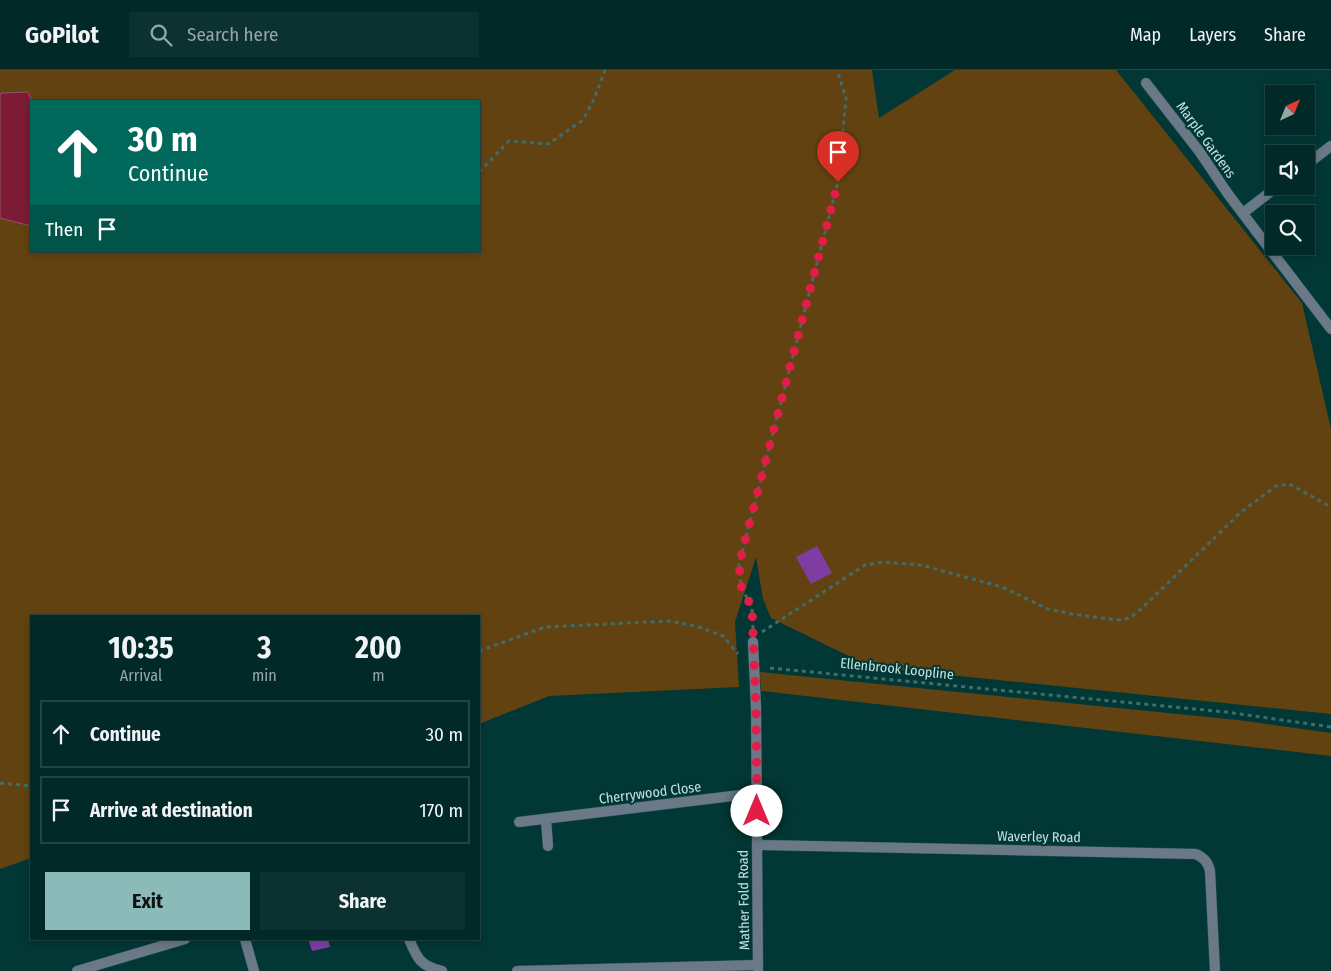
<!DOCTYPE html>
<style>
body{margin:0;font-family:"Fira Sans Condensed",sans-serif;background:#0b3130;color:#f1f3f6;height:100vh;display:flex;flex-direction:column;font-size:19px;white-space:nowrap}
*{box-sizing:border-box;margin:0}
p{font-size:16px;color:#96a6a8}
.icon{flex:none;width:28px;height:28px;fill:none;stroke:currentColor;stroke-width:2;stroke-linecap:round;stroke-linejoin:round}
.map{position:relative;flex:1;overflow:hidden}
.panel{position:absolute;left:30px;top:545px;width:450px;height:325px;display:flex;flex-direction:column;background:#012928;border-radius:0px;box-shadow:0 2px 8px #0003,0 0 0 1px #234545}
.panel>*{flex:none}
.hud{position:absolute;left:30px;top:30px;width:450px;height:152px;border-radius:0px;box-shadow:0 2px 8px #0003,0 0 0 1px #234545;background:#00695c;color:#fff;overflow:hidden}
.needle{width:32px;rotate:43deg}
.buttons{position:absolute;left:1265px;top:15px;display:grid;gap:10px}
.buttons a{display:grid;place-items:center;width:50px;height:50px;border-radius:0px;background:#012928;box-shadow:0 2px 8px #0003,0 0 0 1px #234545;font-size:25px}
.pin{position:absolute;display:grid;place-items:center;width:42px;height:42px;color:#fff;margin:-51px -21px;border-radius:50% 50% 50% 0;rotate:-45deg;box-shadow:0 0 5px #0007}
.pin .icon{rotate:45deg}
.me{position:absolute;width:55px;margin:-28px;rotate:0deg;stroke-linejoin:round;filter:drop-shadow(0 0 4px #0008)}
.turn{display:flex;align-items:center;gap:18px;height:105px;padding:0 15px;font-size:22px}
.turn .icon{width:65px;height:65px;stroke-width:2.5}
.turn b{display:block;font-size:35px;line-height:42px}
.then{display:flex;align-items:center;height:48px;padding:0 15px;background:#0003;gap:10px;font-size:19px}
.eta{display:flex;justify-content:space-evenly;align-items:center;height:85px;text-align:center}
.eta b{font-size:30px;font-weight:700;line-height:35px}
.primary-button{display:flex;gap:10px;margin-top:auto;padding:10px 15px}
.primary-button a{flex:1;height:58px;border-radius:0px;background:#8bbbb9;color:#111;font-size:20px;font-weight:700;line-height:58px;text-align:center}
.primary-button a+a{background:#0b3130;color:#f1f3f6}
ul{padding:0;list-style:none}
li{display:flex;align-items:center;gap:15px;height:68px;margin:0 10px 8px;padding:0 5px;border:2px solid #234545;border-radius:0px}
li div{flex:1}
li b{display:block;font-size:19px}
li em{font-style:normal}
header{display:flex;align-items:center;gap:30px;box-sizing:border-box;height:70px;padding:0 25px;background:#012928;border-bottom:1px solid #234545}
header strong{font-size:24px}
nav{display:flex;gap:28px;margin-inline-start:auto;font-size:18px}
.search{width:350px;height:45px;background:#0b3130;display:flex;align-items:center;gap:12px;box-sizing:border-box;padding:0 18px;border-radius:0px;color:#96a6a8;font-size:19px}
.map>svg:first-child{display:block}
.green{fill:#634211;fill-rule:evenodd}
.water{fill:#7c1b33;stroke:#915667}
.building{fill:#7f3da3}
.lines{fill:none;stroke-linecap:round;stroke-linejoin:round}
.service-casing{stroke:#245654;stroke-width:11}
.minor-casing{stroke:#245654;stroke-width:11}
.path{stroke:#3e6d6b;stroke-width:3;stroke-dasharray:4 4;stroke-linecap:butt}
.service{stroke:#6a7887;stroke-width:10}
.minor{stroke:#6a7887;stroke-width:10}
.route{stroke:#e11d48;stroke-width:9;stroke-dasharray:0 16.2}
.labels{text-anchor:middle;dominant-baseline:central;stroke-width:4;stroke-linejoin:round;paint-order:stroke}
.street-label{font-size:14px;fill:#c2e1df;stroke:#013735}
</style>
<header>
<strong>GoPilot</strong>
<div class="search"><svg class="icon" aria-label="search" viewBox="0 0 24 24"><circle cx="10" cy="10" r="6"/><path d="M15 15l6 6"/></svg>Search here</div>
<nav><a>Map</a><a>Layers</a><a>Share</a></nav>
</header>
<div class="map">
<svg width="1331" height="901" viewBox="0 0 1331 901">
<rect width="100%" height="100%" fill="#013735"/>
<g class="green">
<path d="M 0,0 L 872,0 L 879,48 L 955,0 L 1116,0 L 1302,233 L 1331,359 L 1331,644 L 871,597 L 771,548 L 763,529 L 756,487 L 735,552 L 739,617 L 549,626 L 479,654 L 479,546 L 31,546 L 31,788 L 0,799 ZM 31,31 L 479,31 L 479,181 L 31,181 Z"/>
<polygon points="760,602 1238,650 1331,663 1331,686 761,621"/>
</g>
<polygon class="water" points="28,22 32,31 31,156 0,148 0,25 2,23"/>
<g class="building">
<polygon points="817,476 832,503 811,514 796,487"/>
<polygon points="308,869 328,869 330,877 312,881"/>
</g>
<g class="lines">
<defs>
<g id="service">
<polyline points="1146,13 1199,81 1228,124"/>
<polyline points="1256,161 1331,259"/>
<polyline points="753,572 756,638"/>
<path d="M 409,869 C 417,888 420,896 442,901"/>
<polyline points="517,901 758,895"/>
</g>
<g id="minor">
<polyline points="1306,95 1331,76"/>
<polyline points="1228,124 1256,161"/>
<polyline points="1243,143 1278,116"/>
<polyline points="756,638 758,901"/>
<polyline points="546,750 548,776"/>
<polyline points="519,752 757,723"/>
<path d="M 757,775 L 1196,784 C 1204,788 1208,792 1210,801 L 1215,901"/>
<polyline points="245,869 254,901"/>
<polyline points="77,901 185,869"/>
</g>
</defs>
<use href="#service" class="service-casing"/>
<use href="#minor" class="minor-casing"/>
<g class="path">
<polyline points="479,102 509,71 548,74 583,50 594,29 605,0"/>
<polyline points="753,559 752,538 741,516 739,494 838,112 846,28 837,0"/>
<polyline points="762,562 865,495 883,492 921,495 1002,517 1048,539 1072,544 1119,550 1130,548 1141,539 1240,443 1276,416 1289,414 1331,437"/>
<polyline points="479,581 545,557 669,551 696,556 723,566 738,584"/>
<polyline points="770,598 1226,642 1331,657"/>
<polyline points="0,713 31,716"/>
</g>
<use href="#service" class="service"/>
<use href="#minor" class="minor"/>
</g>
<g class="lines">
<polyline class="route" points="757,741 756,638 752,538 741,516 739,494 838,112"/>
</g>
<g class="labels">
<g class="street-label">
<text transform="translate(1206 70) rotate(54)">Marple Gardens</text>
<text transform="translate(897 599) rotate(6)">Ellenbrook Loopline</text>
<text transform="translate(650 723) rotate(-7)">Cherrywood Close</text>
<text transform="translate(1039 767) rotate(1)">Waverley Road</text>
<text transform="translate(744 830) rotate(-91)">Mather Fold Road</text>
</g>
</g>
</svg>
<div class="buttons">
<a><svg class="needle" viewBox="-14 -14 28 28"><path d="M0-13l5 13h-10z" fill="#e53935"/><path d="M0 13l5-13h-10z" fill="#96a6a8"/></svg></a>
<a><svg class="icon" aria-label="sound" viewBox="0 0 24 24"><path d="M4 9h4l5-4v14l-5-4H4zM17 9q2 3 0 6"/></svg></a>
<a><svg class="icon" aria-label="search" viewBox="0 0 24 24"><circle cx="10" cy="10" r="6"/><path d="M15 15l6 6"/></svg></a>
</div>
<div class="pin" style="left:838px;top:112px;background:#d93025"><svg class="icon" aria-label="arrive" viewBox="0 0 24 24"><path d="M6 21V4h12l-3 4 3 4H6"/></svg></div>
<svg class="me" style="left:757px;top:741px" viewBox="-20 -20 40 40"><circle r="19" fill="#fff"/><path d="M0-13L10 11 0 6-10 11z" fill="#e11d48"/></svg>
<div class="hud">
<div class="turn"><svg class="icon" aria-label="ahead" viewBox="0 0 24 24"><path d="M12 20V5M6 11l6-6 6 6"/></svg><div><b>30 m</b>Continue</div></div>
<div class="then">Then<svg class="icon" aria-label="arrive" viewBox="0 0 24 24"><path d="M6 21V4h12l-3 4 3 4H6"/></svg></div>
</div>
<section class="panel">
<div class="eta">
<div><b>10:35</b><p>Arrival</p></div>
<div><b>3</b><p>min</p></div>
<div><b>200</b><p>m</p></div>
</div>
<ul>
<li><svg class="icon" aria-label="ahead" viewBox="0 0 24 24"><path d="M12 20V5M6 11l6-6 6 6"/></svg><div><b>Continue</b></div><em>30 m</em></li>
<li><svg class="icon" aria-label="arrive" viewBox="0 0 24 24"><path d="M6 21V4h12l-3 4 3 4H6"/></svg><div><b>Arrive at destination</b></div><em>170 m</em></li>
</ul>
<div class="primary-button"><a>Exit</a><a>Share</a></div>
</section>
</div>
